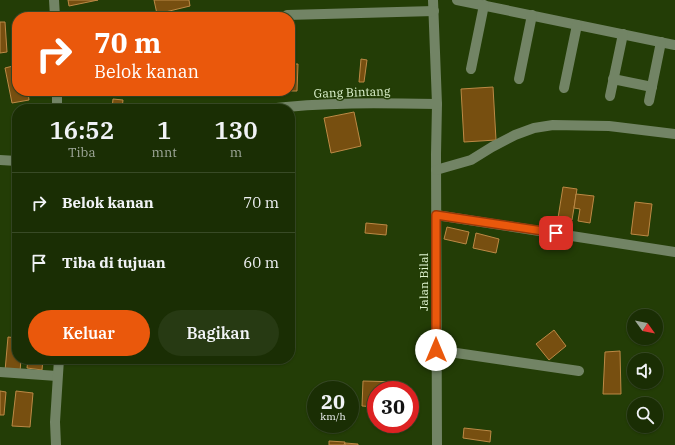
<!DOCTYPE html>
<html lang="id">
<style>
body{margin:0;font-family:"IBM Plex Serif",serif;background:#273a13;color:#f1f3f6;height:100vh;display:flex;flex-direction:column;font-size:15px;white-space:nowrap}
*{box-sizing:border-box;margin:0}
p{font-size:13px;color:#9fa89a}
.icon{flex:none;width:22px;height:22px;fill:none;stroke:currentColor;stroke-width:2;stroke-linecap:round;stroke-linejoin:round}
.map{position:relative;flex:1;overflow:hidden}
.drawer{position:absolute;left:12px;top:104px;width:283px;height:260px;display:flex;flex-direction:column;background:#1a2e04;border-radius:16px;box-shadow:0 1px 3px #0004,0 0 0 1px #384a26}
.drawer>*{flex:none}
.hud{position:absolute;left:12px;top:12px;width:283px;height:84px;border-radius:16px;box-shadow:0 1px 3px #0004,0 0 0 1px #384a26;background:#ea580c;color:#fff;overflow:hidden}
.needle{width:26px;rotate:123deg}
.tools{position:absolute;left:627px;top:309px;display:grid;gap:8px}
.tools a{display:grid;place-items:center;width:36px;height:36px;border-radius:50%;background:#1a2e04;box-shadow:0 1px 3px #0004,0 0 0 1px #384a26;font-size:20px}
.speed{position:absolute;left:307px;top:381px;display:flex;gap:8px;font-size:20px;font-weight:700;text-align:center}
.speed>*{display:grid;place-content:center;width:52px;height:52px;border-radius:50%;background:#1a2e04;box-shadow:0 1px 3px #0004,0 0 0 1px #384a26;line-height:1}
.speed small{font-size:10px;font-weight:400}
.speed .limit{border:6px solid #d22;background:#fff;color:#111}
.pin{position:absolute;display:grid;place-items:center;width:34px;height:34px;color:#fff;margin:-17px;border-radius:8px;box-shadow:0 2px 6px #0006}
.me{position:absolute;width:44px;margin:-22px;rotate:0deg;stroke-linejoin:round;filter:drop-shadow(0 0 3px #0008)}
.turn{display:flex;align-items:center;gap:14px;height:84px;padding:0 16px;font-size:18px}
.turn .icon{width:52px;height:52px;stroke-width:2.5}
.turn b{display:block;font-size:28px;line-height:34px}
.eta{display:flex;justify-content:space-evenly;align-items:center;height:68px;text-align:center}
.eta b{font-size:24px;font-weight:600;line-height:28px}
.action{display:flex;gap:8px;margin-top:auto;padding:8px 16px}
.action a{flex:1;height:46px;border-radius:24px;background:#ea580c;color:#fff;font-size:16px;font-weight:600;line-height:46px;text-align:center}
.action a+a{background:#273a13;color:#f1f3f6}
ul{padding:0;list-style:none}
li{display:flex;align-items:center;gap:12px;height:60px;padding:0 16px;border-top:1px solid #384a26}
li div{flex:1}
li b{display:block;font-size:15px}
li em{font-style:normal}
.map>svg:first-child{display:block}
.building{fill:#774f10;stroke:#bc8945}
.lines{fill:none;stroke-linecap:round;stroke-linejoin:round}
.minor{stroke:#728465;stroke-width:10}
.route-casing{stroke:#983908;stroke-width:10}
.route{stroke:#ea580c;stroke-width:7}
.labels{text-anchor:middle;dominant-baseline:central;stroke-width:3;stroke-linejoin:round;paint-order:stroke}
.street-label{font-size:12px;fill:#dff4d0;stroke:#233d06}
</style>
<div class="map">
<svg width="675" height="445" viewBox="0 0 675 445">
<rect width="100%" height="100%" fill="#233d06"/>
<g class="building">
<polygon points="68,0 98,0 69,6"/>
<polygon points="154,0 189,0 190,6 157,14"/>
<polygon points="0,22 5,22 7,52 0,53"/>
<polygon points="361,59 367,60 364,82 359,82"/>
<polygon points="290,64 298,64 297,91 279,91 290,91"/>
<polygon points="17,65 17,91 28,91 29,100 12,103 5,68"/>
<polygon points="493,87 496,140 464,142 461,89"/>
<polygon points="113,99 123,100 122,109 112,109"/>
<polygon points="354,112 361,146 331,153 324,118"/>
<polygon points="563,187 577,189 572,220 558,218"/>
<polygon points="576,194 594,196 590,223 578,221 580,209 574,208"/>
<polygon points="635,202 652,204 648,236 631,234"/>
<polygon points="366,223 387,225 386,235 365,233"/>
<polygon points="447,227 469,232 466,244 444,239"/>
<polygon points="476,233 499,239 496,253 473,248"/>
<polygon points="554,330 566,346 549,360 536,344"/>
<polygon points="8,337 17,338 17,359 21,359 20,372 5,371"/>
<polygon points="620,351 621,394 603,394 605,352"/>
<polygon points="28,359 43,359 42,370 27,368"/>
<polygon points="363,381 400,382 400,390 376,390 376,407 362,406"/>
<polygon points="0,391 6,392 4,415 0,415"/>
<polygon points="16,391 33,393 30,427 12,426"/>
<polygon points="464,428 491,431 490,442 463,438"/>
<polygon points="329,441 345,442 344,445 329,445"/>
<polygon points="345,443 358,444 358,445 345,445"/>
</g>
<g class="lines">
<g class="minor">
<polyline points="54,0 55,17"/>
<polyline points="433,0 437,104 436,154 437,445"/>
<polyline points="457,0 675,45"/>
<polyline points="287,15 434,11"/>
<polyline points="246,17 255,16"/>
<polyline points="471,69 484,5"/>
<polyline points="519,79 532,15"/>
<polyline points="613,79 652,87"/>
<polyline points="564,88 577,25"/>
<polyline points="57,91 57,109"/>
<polyline points="610,96 623,34"/>
<polyline points="649,101 661,42"/>
<path d="M 267,109 C 323,102 380,103 437,104"/>
<polyline points="0,160 17,161"/>
<polyline points="436,170 471,160 492,147 515,135 534,128 553,125 609,126 675,134"/>
<polyline points="436,215 675,252"/>
<polyline points="436,350 579,371"/>
<polyline points="0,372 57,376"/>
<polyline points="56,445 55,422 59,359"/>
</g>
</g>
<g class="lines">
<defs>
<polyline id="route" points="436,350 436,215 556,233"/>
</defs>
<use href="#route" class="route-casing"/>
<use href="#route" class="route"/>
</g>
<g class="labels">
<g class="street-label">
<text transform="translate(352 92) rotate(-2)">Gang Bintang</text>
<text transform="translate(423 282) rotate(-90)">Jalan Bilal</text>
</g>
</g>
</svg>
<div class="tools">
<a><svg class="needle" viewBox="-14 -14 28 28"><path d="M0-13l5 13h-10z" fill="#e53935"/><path d="M0 13l5-13h-10z" fill="#9fa89a"/></svg></a>
<a><svg class="icon" aria-label="sound" viewBox="0 0 24 24"><path d="M4 9h4l5-4v14l-5-4H4zM17 9q2 3 0 6"/></svg></a>
<a><svg class="icon" aria-label="search" viewBox="0 0 24 24"><circle cx="10" cy="10" r="6"/><path d="M15 15l6 6"/></svg></a>
</div>
<div class="speed"><div>20<small>km/h</small></div><div class="limit">30</div></div>
<div class="pin" style="left:556px;top:233px;background:#d93025"><svg class="icon" aria-label="arrive" viewBox="0 0 24 24"><path d="M6 21V4h12l-3 4 3 4H6"/></svg></div>
<svg class="me" style="left:436px;top:350px" viewBox="-20 -20 40 40"><circle r="19" fill="#fff"/><path d="M0-13L10 11 0 6-10 11z" fill="#ea580c"/></svg>
<div class="hud">
<div class="turn"><svg class="icon" aria-label="right" viewBox="0 0 24 24"><path d="M7 20v-9h11M14 6l5 5-5 5"/></svg><div><b>70 m</b>Belok kanan</div></div>
</div>
<section class="drawer">
<div class="eta">
<div><b>16:52</b><p>Tiba</p></div>
<div><b>1</b><p>mnt</p></div>
<div><b>130</b><p>m</p></div>
</div>
<ul>
<li><svg class="icon" aria-label="right" viewBox="0 0 24 24"><path d="M7 20v-9h11M14 6l5 5-5 5"/></svg><div><b>Belok kanan</b></div><em>70 m</em></li>
<li><svg class="icon" aria-label="arrive" viewBox="0 0 24 24"><path d="M6 21V4h12l-3 4 3 4H6"/></svg><div><b>Tiba di tujuan</b></div><em>60 m</em></li>
</ul>
<div class="action"><a>Keluar</a><a>Bagikan</a></div>
</section>
</div>
